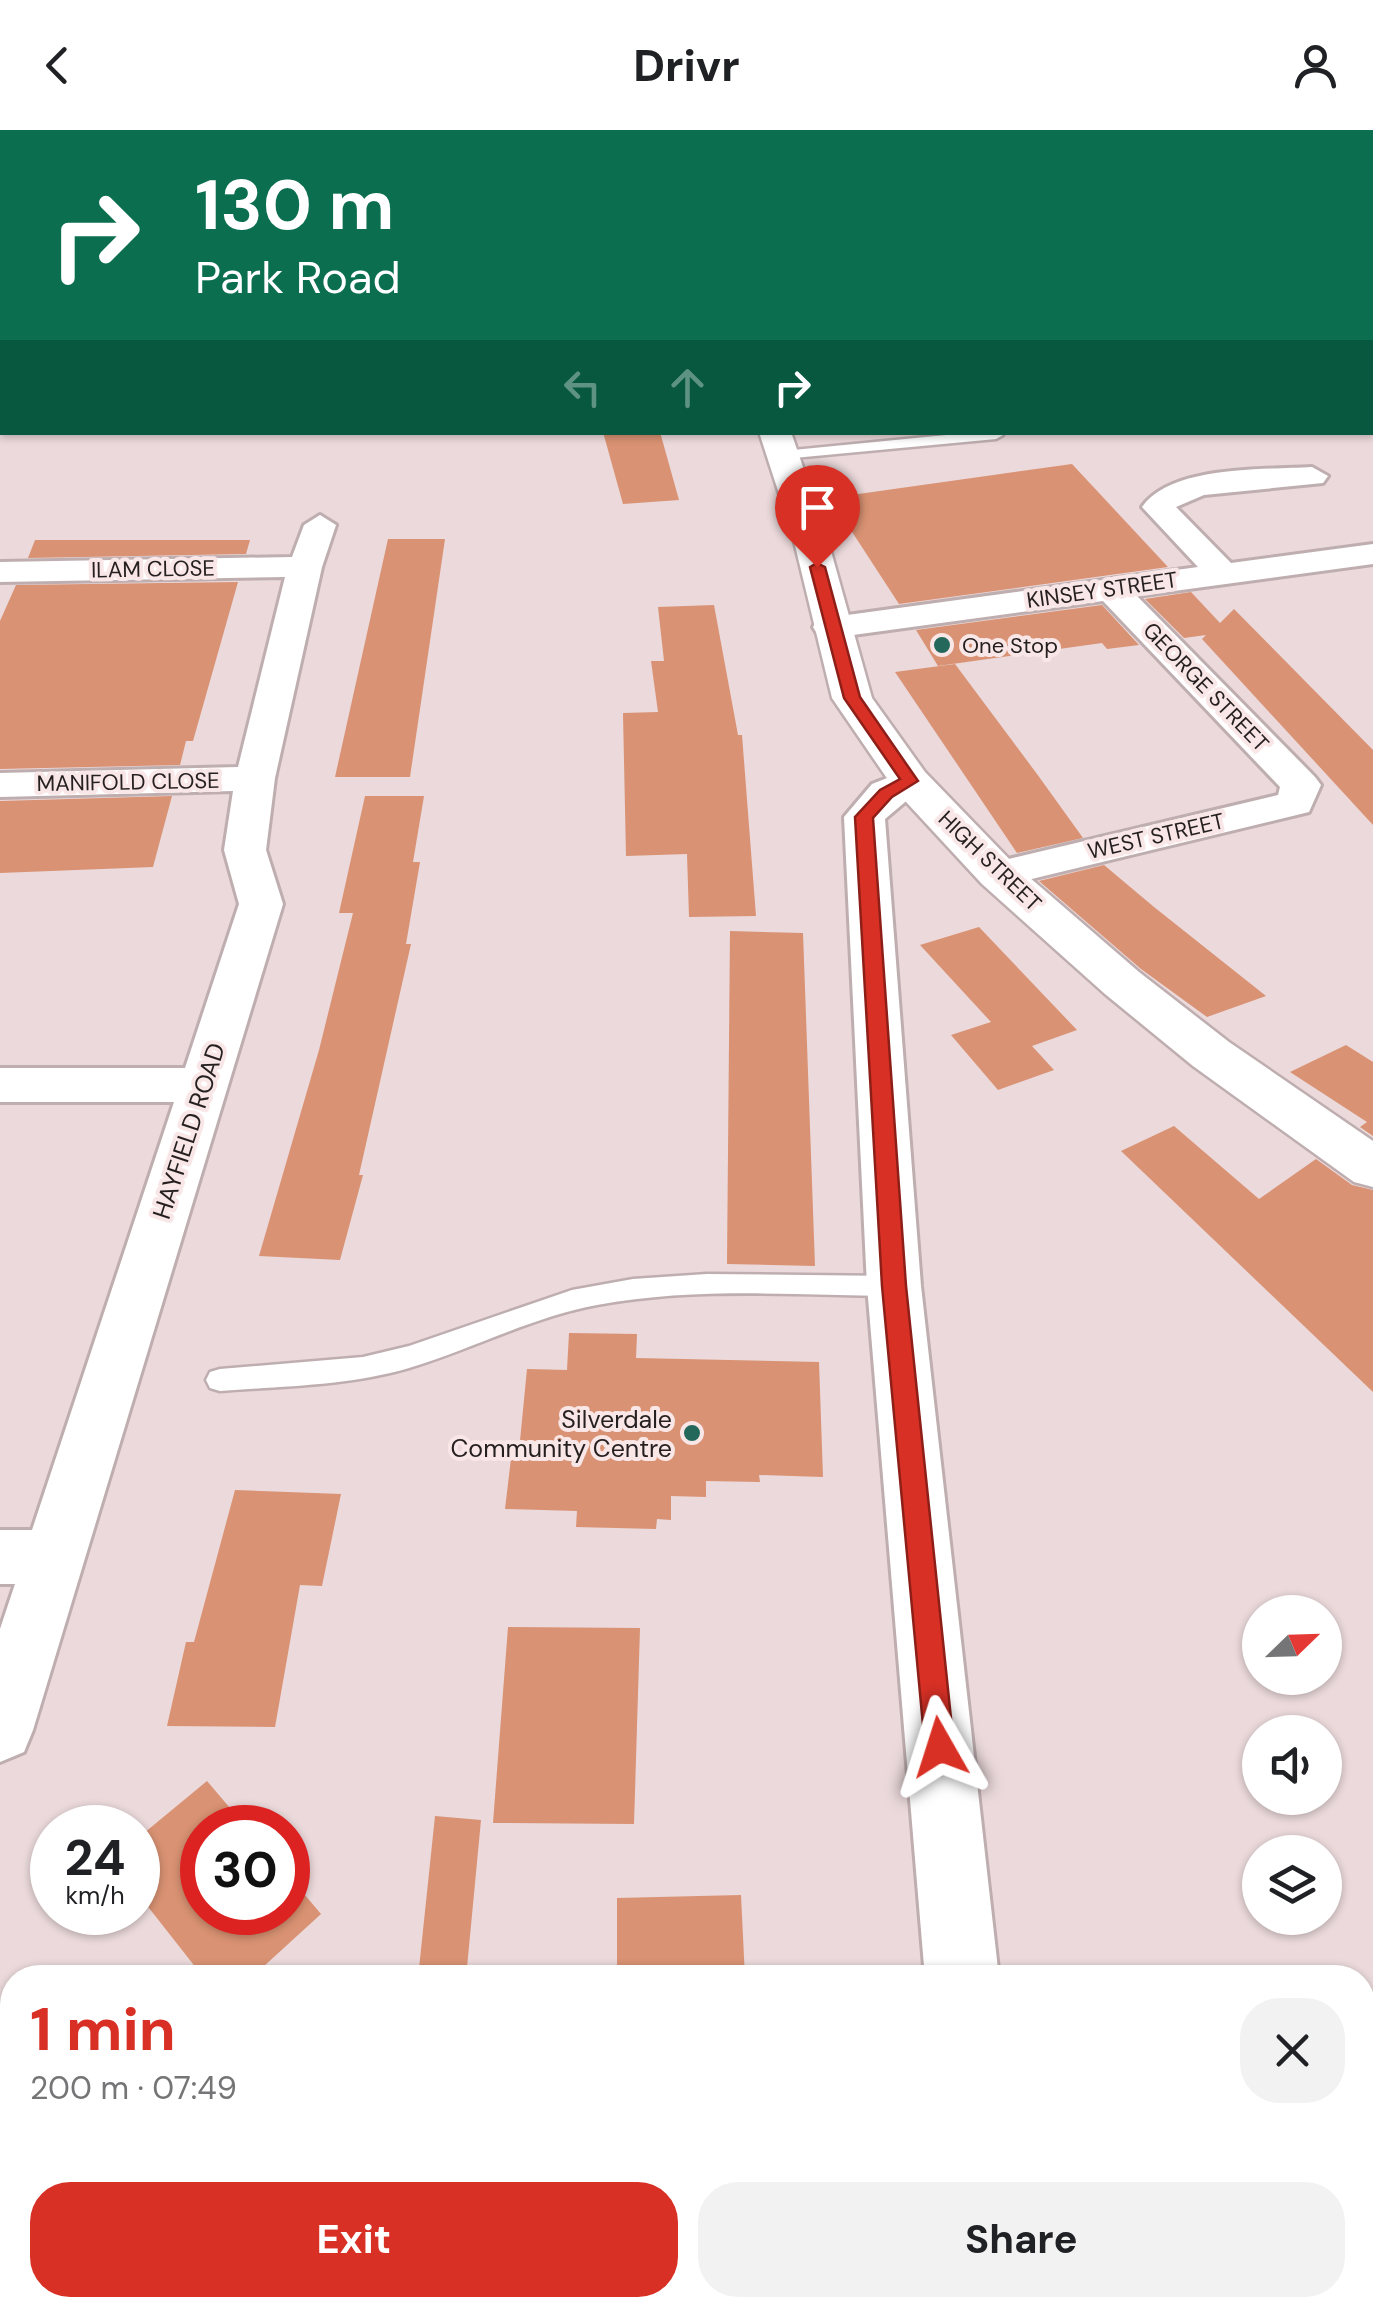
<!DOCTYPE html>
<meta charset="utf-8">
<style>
body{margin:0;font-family:"DM Sans",sans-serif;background:#f2f2f2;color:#202124;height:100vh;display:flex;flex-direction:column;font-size:38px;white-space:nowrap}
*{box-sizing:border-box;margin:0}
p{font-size:32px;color:#757577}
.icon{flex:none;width:55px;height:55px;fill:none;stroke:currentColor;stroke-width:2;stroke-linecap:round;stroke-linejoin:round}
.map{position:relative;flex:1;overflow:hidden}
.side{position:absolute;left:0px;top:1835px;width:1375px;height:352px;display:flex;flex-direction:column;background:#fff;border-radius:40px 40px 0 0;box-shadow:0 2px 8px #0004}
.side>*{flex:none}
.guide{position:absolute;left:0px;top:0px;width:1375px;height:305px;box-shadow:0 2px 8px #0004;background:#0b6e4f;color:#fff;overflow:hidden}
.needle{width:65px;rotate:67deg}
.fabs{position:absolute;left:1242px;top:1465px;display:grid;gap:20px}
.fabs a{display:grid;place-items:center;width:100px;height:100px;border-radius:50%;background:#fff;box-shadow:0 2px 8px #0004;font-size:50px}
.speed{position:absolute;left:30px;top:1675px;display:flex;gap:20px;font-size:50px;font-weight:700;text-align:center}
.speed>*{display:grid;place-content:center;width:130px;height:130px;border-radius:50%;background:#fff;box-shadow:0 2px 8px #0004;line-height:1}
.speed small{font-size:25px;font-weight:400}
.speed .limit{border:15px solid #d22;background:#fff;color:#111}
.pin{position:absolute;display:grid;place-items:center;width:85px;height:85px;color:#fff;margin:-102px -42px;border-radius:50% 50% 50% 0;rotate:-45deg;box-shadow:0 0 10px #0007}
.pin .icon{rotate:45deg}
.me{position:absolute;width:110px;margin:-55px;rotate:354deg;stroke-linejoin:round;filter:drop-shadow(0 0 8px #0008)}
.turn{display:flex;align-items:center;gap:35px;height:210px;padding:0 30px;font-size:45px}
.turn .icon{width:130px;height:130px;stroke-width:2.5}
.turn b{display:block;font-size:70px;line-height:85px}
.lanes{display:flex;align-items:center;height:95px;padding:0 30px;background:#0003;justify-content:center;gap:50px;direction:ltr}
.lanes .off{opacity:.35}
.round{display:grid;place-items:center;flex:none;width:105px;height:105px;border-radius:40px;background:#f2f2f2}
.summary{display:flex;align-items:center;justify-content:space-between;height:170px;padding:0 30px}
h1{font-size:60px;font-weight:700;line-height:75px;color:#d93025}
.cta{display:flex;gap:20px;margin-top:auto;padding:20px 30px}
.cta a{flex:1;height:115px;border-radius:40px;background:#d93025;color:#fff;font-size:40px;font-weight:700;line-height:115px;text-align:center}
.cta a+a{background:#f2f2f2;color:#202124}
header{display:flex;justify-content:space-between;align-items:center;height:130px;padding:0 30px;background:#fff;font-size:45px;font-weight:700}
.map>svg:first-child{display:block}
.building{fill:#d99273}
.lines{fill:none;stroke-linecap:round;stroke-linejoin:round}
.service-casing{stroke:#bfaeb0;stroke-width:5}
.minor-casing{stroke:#bfaeb0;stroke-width:6}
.tertiary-casing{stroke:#bfaeb0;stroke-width:5}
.secondary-casing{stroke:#bfaeb0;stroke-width:5}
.service{fill:#fff;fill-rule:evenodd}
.minor{fill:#fff;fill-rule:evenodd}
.tertiary{fill:#fff;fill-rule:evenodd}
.secondary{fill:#fff;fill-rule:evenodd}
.route{fill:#d93025;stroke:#8d1f18;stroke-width:2.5}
.poi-dot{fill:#23685a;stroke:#f9e7e8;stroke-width:4}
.labels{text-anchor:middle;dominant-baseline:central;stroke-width:8;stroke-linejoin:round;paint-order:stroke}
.far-street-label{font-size:22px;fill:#251f1f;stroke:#f9e7e8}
.far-poi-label{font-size:22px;fill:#251f1f;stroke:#f9e7e8;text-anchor:start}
.street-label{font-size:25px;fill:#251f1f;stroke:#f9e7e8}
.poi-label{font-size:25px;fill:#251f1f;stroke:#f9e7e8;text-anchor:end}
</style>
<header><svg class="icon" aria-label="back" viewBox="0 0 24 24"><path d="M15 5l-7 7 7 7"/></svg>Drivr<svg class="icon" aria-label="person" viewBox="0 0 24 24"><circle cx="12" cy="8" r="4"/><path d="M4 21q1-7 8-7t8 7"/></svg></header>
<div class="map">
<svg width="1373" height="2186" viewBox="0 0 1373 2186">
<rect width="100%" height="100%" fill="#ebd9db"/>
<g class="building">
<polygon points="603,302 660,302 679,370 623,374"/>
<polygon points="1072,334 1168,437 899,474 830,368"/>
<polygon points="388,409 445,409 410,647 335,647"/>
<polygon points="35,410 250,410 246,424 28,428"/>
<polygon points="238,452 193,611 186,611 180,635 0,639 0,491 16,455"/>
<polygon points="1191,462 1220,493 1234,479 1373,620 1373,695 1202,509 1206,505 1184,508 1145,469"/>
<polygon points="714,475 738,605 742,605 756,786 689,787 687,724 626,726 623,583 658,582 651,531 664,531 658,477"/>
<polygon points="1102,475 1139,515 1107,519 1102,513 938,536 916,500"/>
<polygon points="955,534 1037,644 1083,708 1017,723 895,542"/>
<polygon points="172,666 153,737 0,743 0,671"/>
<polygon points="365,666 424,666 413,732 420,732 406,814 411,814 359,1045 363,1045 340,1130 259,1126 319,920 353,783 339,783"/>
<polygon points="1104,735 1154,777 1266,866 1207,887 1141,839 1039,751"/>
<polygon points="979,797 1077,900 1032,916 1054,940 998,960 951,905 991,892 920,815"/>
<polygon points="730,801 803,803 815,1136 727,1134"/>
<polygon points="1346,915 1373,932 1373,1006 1360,997 1367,992 1290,942"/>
<polygon points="1174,996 1259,1069 1316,1029 1352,1055 1373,1060 1373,1262 1121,1021"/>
<polygon points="569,1203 637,1204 636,1228 819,1232 823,1347 759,1345 760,1352 706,1351 706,1367 671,1366 671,1390 657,1389 656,1399 576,1397 577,1381 505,1379 512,1320 519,1321 527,1239 567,1240"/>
<polygon points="235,1360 341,1364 322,1456 300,1455 275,1597 167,1596 186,1512 194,1512"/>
<polygon points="508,1497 640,1498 634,1694 493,1693"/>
<polygon points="207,1651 247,1698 202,1698 202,1782 288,1782 288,1745 321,1784 251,1848 204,1848 138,1764 138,1708"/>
<polygon points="435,1686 481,1690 466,1848 418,1848"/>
<polygon points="741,1765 745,1848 617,1848 617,1768"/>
</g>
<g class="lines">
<defs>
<g id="service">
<polygon points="977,302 1003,305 996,309 783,329 776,325 783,321"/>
<path d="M 707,1144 L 894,1146 L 903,1149 L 907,1156 L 903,1163 L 894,1166 C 795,1165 695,1157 597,1175 C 532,1187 472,1219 409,1238 C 348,1256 283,1256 220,1261 L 210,1258 L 206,1250 L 210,1242 L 220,1239 L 363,1227 L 409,1216 L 572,1160 L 633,1149 Z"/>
</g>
<g id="minor">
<polygon points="277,0 411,0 413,2 279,2"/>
<polygon points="1139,0 1164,0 1166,2 1141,2"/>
<rect x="1372" y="46" width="1" height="14"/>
<rect x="1372" y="104" width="1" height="14"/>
<path d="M 1312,337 L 1328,346 L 1323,353 L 1204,365 L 1176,377 L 1231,433 L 1373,414 L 1373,434 L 1137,466 L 1315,647 L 1321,655 L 1309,682 L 998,757 L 983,753 L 977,744 L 983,735 L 1278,665 L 1280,657 L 1103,471 L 831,508 L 818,505 L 813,497 L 818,489 L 1198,437 L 1142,377 C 1171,335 1265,340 1312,337 Z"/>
<polygon points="320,385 336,395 322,437 275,648 266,720 283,774 33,1600 24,1622 0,1632 0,1499 15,1454 0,1454 0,1400 32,1400 174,972 0,972 0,938 185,938 239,774 224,720 233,661 0,667 0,643 238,637 285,447 0,452 0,432 292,427 304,395"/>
<polygon points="910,639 924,643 930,651 885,689 921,1156 999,1848 925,1848 867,1156 844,687 872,654"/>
<polygon points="0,2006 12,2008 12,2088 0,2086"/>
<polygon points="947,2175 1031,2175 1032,2186 948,2186"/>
</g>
<polygon id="tertiary" points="759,302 791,302 827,407 872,568 925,642 1014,734 1139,842 1229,912 1373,1011 1373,1057 1354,1052 1193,936 1105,864 982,754 895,660 832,568 793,407"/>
<g id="secondary">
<polygon points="660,0 682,0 683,2 661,2"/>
<rect x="1372" y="196" width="1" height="18"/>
</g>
</defs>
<use href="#service" class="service-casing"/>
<use href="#minor" class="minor-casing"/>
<use href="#tertiary" class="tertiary-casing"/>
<use href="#secondary" class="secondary-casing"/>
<use href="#service" class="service"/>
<use href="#minor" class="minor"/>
<use href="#tertiary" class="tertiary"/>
<use href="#secondary" class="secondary"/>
</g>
<polygon class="route" points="817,433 825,437 860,567 918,651 892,667 873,688 906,1156 954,1617 950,1627 940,1631 929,1627 925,1617 882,1156 855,687 880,660 900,649 844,568 810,437"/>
<g class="poi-dot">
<circle cx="942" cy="515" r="10"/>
<circle cx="692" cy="1303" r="10"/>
</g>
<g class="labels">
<g class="far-street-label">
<text transform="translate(153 439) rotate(-1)">ILAM CLOSE</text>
<text transform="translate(1102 460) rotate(-8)">KINSEY STREET</text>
<text transform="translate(1206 557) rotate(46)">GEORGE STREET</text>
<text transform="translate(128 652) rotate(-1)">MANIFOLD CLOSE</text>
<text transform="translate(1156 706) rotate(-13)">WEST STREET</text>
<text transform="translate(990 731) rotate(44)">HIGH STREET</text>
</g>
<g class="far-poi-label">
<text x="962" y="515">One Stop</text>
</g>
<g class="street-label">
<text transform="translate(189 1001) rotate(-72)">HAYFIELD ROAD</text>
</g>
<g class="poi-label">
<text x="672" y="1289">Silverdale<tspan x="672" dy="29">Community Centre</tspan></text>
</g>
</g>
</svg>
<div class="fabs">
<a><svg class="needle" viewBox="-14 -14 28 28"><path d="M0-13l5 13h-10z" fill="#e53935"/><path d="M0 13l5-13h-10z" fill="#757577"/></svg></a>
<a><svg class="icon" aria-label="sound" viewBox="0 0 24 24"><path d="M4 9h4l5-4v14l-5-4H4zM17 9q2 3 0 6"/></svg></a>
<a><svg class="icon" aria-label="layers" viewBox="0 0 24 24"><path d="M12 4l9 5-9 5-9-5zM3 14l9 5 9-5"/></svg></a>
</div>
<div class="speed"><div>24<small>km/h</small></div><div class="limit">30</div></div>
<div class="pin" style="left:817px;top:437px;background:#d93025"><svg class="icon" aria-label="arrive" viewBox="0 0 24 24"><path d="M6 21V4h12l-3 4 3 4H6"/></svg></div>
<svg class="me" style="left:940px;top:1617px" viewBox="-20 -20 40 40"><path d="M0-17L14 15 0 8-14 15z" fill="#d93025" stroke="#fff" stroke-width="4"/></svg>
<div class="guide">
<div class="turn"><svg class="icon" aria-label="right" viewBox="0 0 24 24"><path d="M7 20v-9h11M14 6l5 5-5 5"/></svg><div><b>130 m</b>Park Road</div></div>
<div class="lanes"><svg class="icon off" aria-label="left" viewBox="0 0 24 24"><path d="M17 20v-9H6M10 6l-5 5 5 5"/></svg><svg class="icon off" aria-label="ahead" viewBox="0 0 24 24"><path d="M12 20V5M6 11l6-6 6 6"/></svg><svg class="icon" aria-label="right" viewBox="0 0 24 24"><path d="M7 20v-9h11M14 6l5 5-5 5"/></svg></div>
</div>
<section class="side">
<div class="summary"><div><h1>1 min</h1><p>200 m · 07:49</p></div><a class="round"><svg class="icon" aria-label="close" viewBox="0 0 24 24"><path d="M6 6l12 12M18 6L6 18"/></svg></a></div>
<div class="cta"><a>Exit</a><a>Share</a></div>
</section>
</div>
